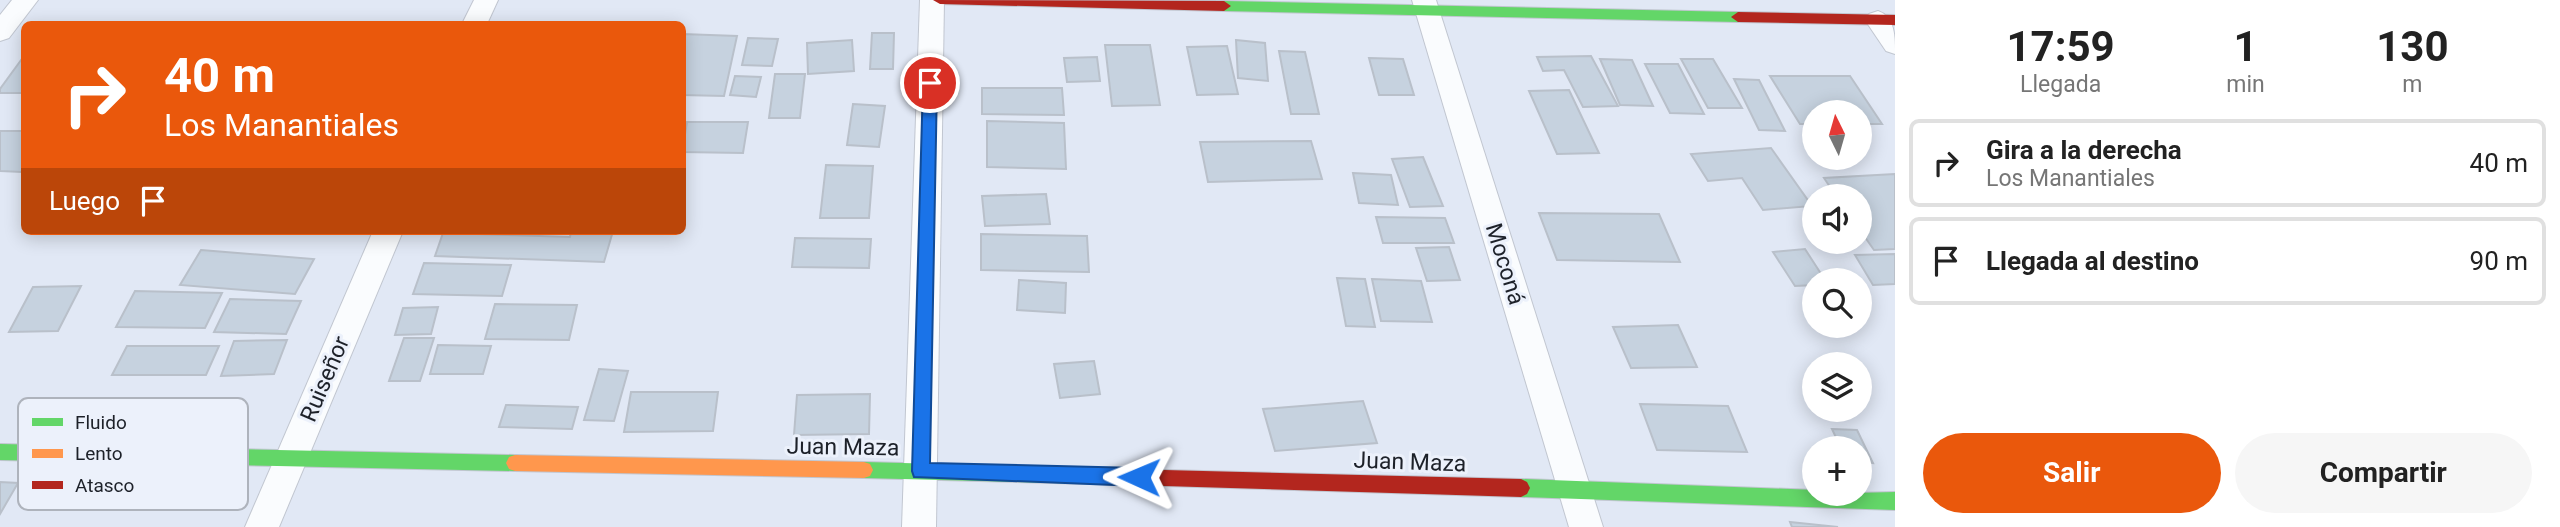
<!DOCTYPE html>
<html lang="es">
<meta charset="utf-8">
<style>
body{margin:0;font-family:Roboto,sans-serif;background:#f6f6f6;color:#222;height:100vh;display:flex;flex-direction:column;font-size:26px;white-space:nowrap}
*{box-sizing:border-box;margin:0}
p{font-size:23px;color:#767676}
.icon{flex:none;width:38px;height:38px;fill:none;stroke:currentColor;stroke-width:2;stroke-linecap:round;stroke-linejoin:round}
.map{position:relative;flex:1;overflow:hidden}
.side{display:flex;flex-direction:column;background:#fff;width:665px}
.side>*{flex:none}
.banner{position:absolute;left:21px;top:21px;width:665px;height:214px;border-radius:10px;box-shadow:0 4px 18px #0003;background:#ea580c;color:#fff;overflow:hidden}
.needle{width:46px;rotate:355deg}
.controls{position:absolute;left:1802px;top:100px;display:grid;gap:14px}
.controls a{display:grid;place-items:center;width:70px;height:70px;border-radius:50%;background:#fff;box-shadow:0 4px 18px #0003;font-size:35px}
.pin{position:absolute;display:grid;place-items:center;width:60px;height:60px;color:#fff;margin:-30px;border:4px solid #fff;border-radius:50%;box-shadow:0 2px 7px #0007}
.me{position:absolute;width:77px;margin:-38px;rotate:271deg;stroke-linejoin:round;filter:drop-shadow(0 0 5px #0008)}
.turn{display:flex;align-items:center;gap:24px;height:147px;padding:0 28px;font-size:32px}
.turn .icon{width:91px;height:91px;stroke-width:2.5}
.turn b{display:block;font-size:49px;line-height:60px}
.then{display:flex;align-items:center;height:66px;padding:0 28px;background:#0003;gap:14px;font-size:26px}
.eta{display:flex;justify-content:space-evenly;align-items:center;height:119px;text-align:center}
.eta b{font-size:42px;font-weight:700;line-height:49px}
.cta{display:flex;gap:14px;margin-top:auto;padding:14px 28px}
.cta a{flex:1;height:80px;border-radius:42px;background:#ea580c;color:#fff;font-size:28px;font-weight:700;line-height:80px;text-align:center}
.cta a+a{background:#f6f6f6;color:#222}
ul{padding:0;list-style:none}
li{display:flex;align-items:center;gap:21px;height:88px;margin:0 14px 10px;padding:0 14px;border:4px solid #e0e0e0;border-radius:10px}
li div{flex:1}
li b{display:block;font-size:26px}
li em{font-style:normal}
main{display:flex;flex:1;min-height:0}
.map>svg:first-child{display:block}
.building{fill:#c6d2df;stroke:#b9c0ca;stroke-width:2}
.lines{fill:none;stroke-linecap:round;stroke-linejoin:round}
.street-casing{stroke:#c1c6d0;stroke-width:2}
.fast-casing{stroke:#c1c6d0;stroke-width:2}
.slow-casing{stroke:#c1c6d0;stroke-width:2}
.jam-casing{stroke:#c1c6d0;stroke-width:2}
.street{fill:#fafcfe;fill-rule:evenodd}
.fast{fill:#63d668;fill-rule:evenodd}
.slow{fill:#ff974d;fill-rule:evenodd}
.jam{fill:#b3261e;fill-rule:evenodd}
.route{fill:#1a73e8;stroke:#114b97;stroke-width:2}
.labels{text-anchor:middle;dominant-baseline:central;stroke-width:6;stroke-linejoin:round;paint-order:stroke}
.street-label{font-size:23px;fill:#1d2129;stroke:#ecf1fb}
.key{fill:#ecf1fb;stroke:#aeb3bc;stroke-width:2}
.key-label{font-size:19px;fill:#1d2129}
</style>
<main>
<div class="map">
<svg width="1895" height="527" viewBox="0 0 1895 527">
<rect width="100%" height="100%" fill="#e1e8f5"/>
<g class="building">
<polygon points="872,33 894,33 893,69 870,69"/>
<polygon points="682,34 737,36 724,96 682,95"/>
<polygon points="748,38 778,39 772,66 742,65"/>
<polygon points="852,40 854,71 808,74 807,43"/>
<polygon points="1236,40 1265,43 1268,81 1238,78"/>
<polygon points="1105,45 1150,45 1160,105 1112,106"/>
<polygon points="1227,46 1238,94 1197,95 1187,47"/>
<polygon points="1279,51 1305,52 1319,114 1291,114"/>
<polygon points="24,56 24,93 0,93 0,89"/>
<polygon points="1591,56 1618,106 1583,107 1564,70 1543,71 1537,57"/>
<polygon points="1097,57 1100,81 1067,82 1064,58"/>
<polygon points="1369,58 1403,59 1414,95 1379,95"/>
<polygon points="1600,59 1632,60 1653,106 1620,105"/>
<polygon points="1681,59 1713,59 1742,108 1708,108"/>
<polygon points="1645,64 1678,64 1704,114 1670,113"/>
<polygon points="775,74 805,74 800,118 769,118"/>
<polygon points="735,76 761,77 756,97 730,95"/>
<polygon points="1770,76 1850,76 1882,124 1860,124 1860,112 1815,112 1815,124 1800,124"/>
<polygon points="1734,79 1759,80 1785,131 1759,130"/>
<polygon points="982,88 1062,88 1064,115 982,114"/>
<polygon points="1569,90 1599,153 1557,154 1529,91"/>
<polygon points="853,104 885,106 879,147 847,145"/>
<polygon points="987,121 1064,123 1066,169 987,167"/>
<polygon points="687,122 748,122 743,153 682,152"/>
<polygon points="0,131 24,131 24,167 22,172 0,171"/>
<polygon points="1311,141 1322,179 1208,182 1200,142"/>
<polygon points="1771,148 1812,206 1763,210 1742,178 1708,181 1691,154"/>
<polygon points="1423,157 1443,206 1410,207 1392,159"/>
<polygon points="826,165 873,166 869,218 820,218"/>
<polygon points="1353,173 1391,175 1398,205 1359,203"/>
<polygon points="1895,174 1895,249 1874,250 1860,230 1860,196 1836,196 1824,178"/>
<polygon points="1046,194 1050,224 985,226 982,196"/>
<polygon points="1539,213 1659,214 1680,262 1557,260"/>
<polygon points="1376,217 1445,218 1454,243 1383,243"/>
<polygon points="571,231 613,231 604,262 435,256 443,233 570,237"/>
<polygon points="981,234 1087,236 1089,272 981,270"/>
<polygon points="795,238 871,239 869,268 792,267"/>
<polygon points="1449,247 1460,280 1427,281 1416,248"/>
<polygon points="1805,249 1825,280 1815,280 1815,285 1795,286 1773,252"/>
<polygon points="201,250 314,259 295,294 180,285"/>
<polygon points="1895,254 1895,284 1873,285 1855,255"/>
<polygon points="424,263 511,265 502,296 413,294"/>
<polygon points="1337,278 1365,279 1375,327 1346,326"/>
<polygon points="1372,279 1421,281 1432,322 1381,321"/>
<polygon points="1019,280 1066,283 1065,313 1017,310"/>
<polygon points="81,286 58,331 9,332 33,287"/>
<polygon points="135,291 222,293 205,328 116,327"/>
<polygon points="230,299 301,301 286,334 214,332"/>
<polygon points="495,304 577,305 569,340 485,339"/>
<polygon points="438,307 431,334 395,335 403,308"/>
<polygon points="1678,325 1697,367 1631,368 1613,327"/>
<polygon points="404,338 434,338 420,381 389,381"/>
<polygon points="287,340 274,374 221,376 234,341"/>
<polygon points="438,345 491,346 483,374 430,374"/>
<polygon points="127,346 219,346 206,375 112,375"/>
<polygon points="1094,361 1100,394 1060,398 1054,364"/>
<polygon points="599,369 628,371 614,421 584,420"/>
<polygon points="631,392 718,392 713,431 624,432"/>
<polygon points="870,394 869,434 794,435 797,395"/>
<polygon points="1363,401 1377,443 1275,451 1263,409"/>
<polygon points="1640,404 1728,406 1747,452 1657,450"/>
<polygon points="506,405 578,407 572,429 499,427"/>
<polygon points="1832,429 1857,430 1873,463 1860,462 1860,448 1841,448"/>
<polygon points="0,482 18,483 0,514"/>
<polygon points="1790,522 1838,527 1792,527"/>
</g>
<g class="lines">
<defs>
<g id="street">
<polygon points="12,0 38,0 9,38 0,41 0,15"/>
<polygon points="474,0 498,0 487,24 462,24"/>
<polygon points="920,0 944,0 936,527 902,527"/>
<polygon points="1412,0 1436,0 1603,527 1569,527"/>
<path d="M 1878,11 C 1895,17 1895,36 1895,54 L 1886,51 L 1865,20 L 1869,14 Z"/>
<polygon points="373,231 403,231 279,527 245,527"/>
</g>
<g id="fast">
<polygon points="1224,1 1738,12 1745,17 1738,22 1224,11 1217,6"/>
<polygon points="0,444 515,455 521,457 524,463 521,469 515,471 0,460"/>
<polygon points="864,462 1164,470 1170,472 1173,478 1170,484 1164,486 864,478 858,476 855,470 858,464"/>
<polygon points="1521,479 1815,490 1815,494 1895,492 1895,510 1521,497 1515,494 1512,488 1515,482"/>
</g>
<polygon id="slow" points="515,455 864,462 870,464 873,470 870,476 864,478 515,471 509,469 506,463 509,457"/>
<g id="jam">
<polygon points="933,0 1224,1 1231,6 1224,11 940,4"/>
<polygon points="1738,12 1895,15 1895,25 1738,22 1731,17"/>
<polygon points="1164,470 1521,479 1527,482 1530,488 1527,494 1521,497 1164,486 1158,484 1155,478 1158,472"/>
</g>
</defs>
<use href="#street" class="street-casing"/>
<use href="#fast" class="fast-casing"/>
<use href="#slow" class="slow-casing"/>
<use href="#jam" class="jam-casing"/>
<use href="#street" class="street"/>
<use href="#fast" class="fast"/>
<use href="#slow" class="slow"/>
<use href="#jam" class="jam"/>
</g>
<polygon class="route" points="930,78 937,83 930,463 1139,468 1145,471 1148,477 1145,483 1139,486 914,477 912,471 923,83"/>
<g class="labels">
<g class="street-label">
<text transform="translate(1505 264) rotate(73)">Moconá</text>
<text transform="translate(325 379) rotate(-67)">Ruiseñor</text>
<text transform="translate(843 447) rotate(1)">Juan Maza</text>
<text transform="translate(1410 462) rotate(2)">Juan Maza</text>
</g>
</g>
<rect x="18" y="398" width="230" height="112" rx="10" class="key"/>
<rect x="32" y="418" width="31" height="8" fill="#63d668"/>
<rect x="32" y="449" width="31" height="9" fill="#ff974d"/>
<rect x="32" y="481" width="31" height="8" fill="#b3261e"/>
<g class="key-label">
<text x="75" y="429">Fluido</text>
<text x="75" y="460">Lento</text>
<text x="75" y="492">Atasco</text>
</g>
</svg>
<div class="controls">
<a><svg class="needle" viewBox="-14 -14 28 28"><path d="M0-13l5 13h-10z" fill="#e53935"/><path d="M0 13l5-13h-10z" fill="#767676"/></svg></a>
<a><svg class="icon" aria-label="sound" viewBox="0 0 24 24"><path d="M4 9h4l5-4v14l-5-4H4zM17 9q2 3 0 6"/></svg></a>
<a><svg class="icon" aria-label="search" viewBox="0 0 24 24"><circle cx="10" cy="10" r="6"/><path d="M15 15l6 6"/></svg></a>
<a><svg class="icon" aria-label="layers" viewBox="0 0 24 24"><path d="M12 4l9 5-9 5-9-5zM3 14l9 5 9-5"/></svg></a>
<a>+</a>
</div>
<div class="pin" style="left:930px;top:83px;background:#d93025"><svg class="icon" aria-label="arrive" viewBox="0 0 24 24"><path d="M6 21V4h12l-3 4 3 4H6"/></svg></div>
<svg class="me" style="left:1139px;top:477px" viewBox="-20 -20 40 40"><path d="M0-17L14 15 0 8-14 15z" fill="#1a73e8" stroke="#fff" stroke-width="4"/></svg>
<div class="banner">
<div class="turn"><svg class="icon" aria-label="right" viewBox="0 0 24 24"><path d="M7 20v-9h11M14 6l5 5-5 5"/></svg><div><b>40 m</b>Los Manantiales</div></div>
<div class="then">Luego<svg class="icon" aria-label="arrive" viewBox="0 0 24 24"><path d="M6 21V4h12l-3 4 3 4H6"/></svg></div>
</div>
</div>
<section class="side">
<div class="eta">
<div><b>17:59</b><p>Llegada</p></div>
<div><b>1</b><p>min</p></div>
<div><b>130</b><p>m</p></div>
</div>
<ul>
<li><svg class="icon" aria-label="right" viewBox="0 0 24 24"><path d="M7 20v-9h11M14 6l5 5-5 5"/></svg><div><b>Gira a la derecha</b><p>Los Manantiales</p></div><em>40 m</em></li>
<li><svg class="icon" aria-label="arrive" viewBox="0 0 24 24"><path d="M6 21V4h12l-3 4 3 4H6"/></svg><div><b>Llegada al destino</b></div><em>90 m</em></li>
</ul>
<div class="cta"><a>Salir</a><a>Compartir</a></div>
</section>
</main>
